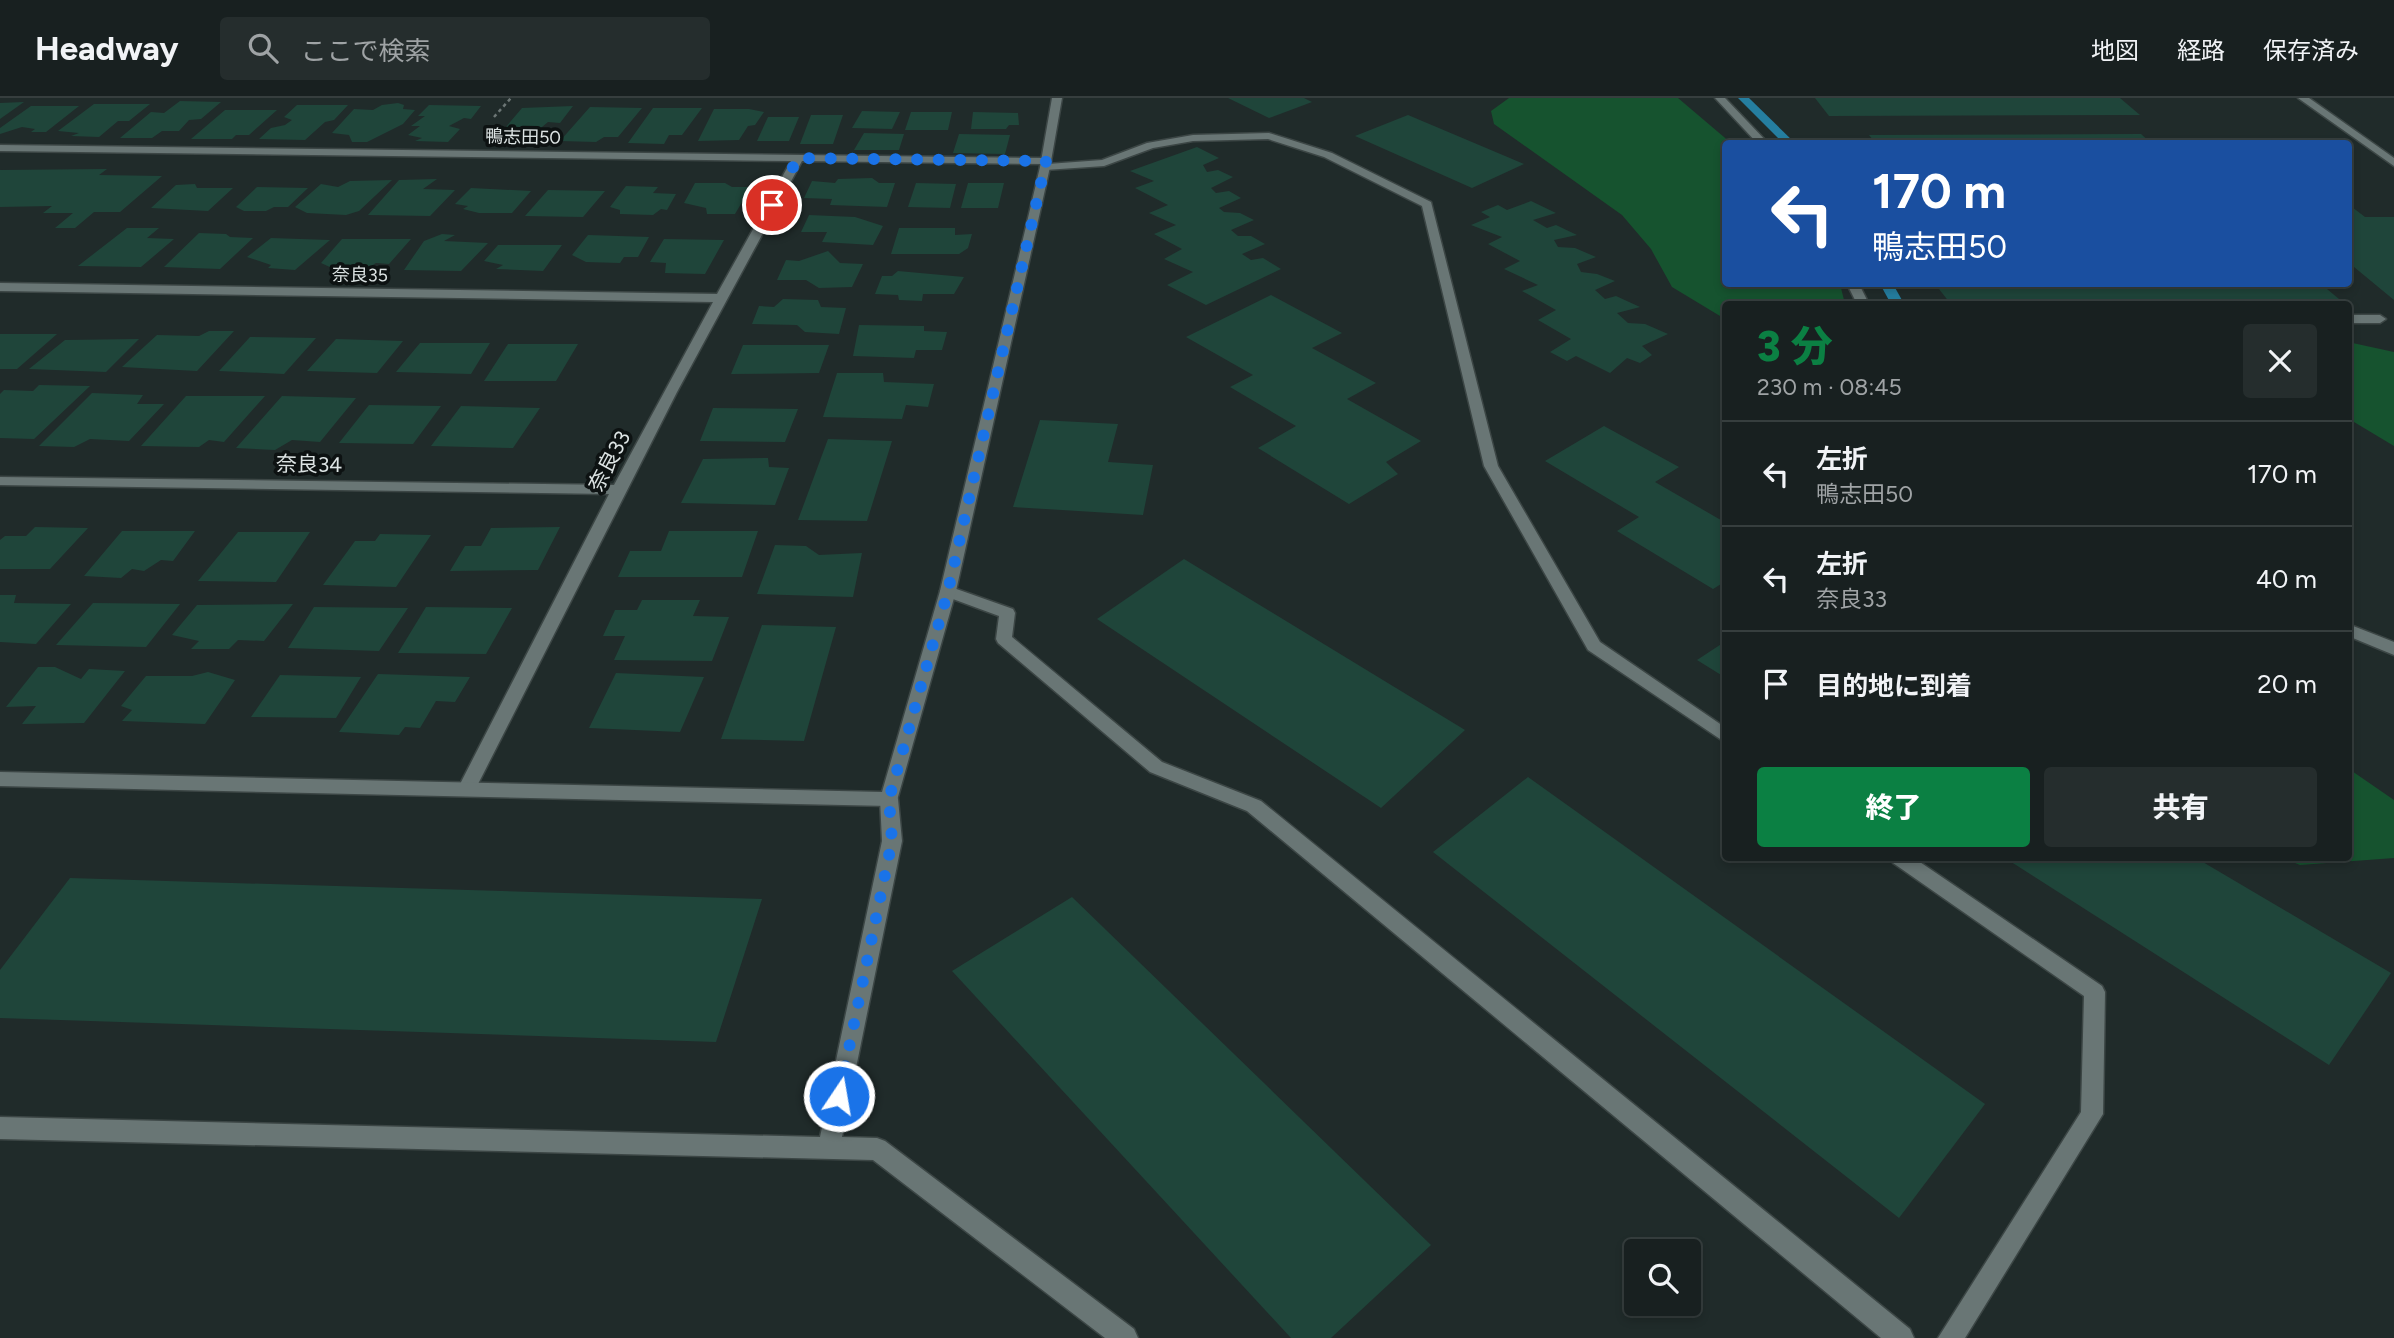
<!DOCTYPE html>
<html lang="ja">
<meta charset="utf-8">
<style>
body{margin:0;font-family:Figtree,"Noto Sans JP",sans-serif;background:#252d2d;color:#f1f3f6;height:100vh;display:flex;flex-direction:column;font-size:26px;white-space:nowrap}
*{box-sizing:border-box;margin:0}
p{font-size:23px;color:#9fa3a5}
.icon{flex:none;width:38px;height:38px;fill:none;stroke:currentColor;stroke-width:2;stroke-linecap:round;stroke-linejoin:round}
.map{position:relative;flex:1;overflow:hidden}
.drawer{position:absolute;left:1722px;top:203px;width:630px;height:560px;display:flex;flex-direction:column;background:#182020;border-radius:7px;box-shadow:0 4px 10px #0003,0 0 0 2px #363e3e}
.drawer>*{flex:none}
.banner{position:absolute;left:1722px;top:42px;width:630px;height:147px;border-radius:7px;box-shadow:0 4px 10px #0003,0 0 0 2px #363e3e;background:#1a4fa0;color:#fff;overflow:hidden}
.tools{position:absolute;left:1624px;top:1141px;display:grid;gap:14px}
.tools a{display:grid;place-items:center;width:77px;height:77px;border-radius:7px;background:#182020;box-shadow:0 4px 10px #0003,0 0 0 2px #363e3e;font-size:35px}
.pin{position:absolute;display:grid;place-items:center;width:60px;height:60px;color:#fff;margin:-30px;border:4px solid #fff;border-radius:50%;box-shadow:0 2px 7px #0007}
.me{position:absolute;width:77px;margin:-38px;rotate:12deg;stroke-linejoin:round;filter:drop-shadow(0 0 5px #0008)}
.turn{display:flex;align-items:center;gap:24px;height:147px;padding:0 35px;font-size:32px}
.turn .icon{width:91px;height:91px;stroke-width:2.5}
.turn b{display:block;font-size:49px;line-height:60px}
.round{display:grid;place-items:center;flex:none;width:74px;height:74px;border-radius:7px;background:#252d2d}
.headline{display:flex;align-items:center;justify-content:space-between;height:119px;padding:0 35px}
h1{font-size:42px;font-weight:800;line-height:52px;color:#0b8043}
.button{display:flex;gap:14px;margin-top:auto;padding:14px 35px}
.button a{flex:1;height:80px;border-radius:7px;background:#0b8043;color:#fff;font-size:28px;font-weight:800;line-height:80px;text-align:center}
.button a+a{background:#252d2d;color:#f1f3f6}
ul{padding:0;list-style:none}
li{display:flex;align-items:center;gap:21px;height:105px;padding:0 35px;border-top:2px solid #363e3e}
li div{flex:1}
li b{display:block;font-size:26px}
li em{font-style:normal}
header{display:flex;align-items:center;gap:42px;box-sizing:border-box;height:98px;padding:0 35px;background:#182020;border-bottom:2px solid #363e3e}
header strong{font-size:33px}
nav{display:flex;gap:38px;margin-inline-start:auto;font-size:24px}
.search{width:490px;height:63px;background:#252d2d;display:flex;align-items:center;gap:18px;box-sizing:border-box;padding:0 24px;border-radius:7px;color:#9fa3a5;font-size:26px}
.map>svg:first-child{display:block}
.green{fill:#16532f}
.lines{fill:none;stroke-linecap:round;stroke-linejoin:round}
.stream{fill:#257ea0;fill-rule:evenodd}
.building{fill:#1f453a}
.service-casing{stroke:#3c4645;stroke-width:3}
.pedestrian-casing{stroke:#3c4645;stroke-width:3}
.minor-casing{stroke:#3c4645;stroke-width:3}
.tertiary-casing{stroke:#3c4645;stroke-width:3}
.path{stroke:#6c7675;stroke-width:2.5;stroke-dasharray:3.5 3.5;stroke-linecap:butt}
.service{fill:#697675;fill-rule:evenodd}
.pedestrian{fill:#697675;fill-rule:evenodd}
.minor{fill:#697675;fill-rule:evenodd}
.tertiary{fill:#697675;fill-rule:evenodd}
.route{stroke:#1a73e8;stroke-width:12;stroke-dasharray:0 21.6}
.labels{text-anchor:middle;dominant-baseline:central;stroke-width:7;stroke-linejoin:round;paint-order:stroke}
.far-street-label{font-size:18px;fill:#dde4e4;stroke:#0d1212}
.street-label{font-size:21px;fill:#dde4e4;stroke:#0d1212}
</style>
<header>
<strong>Headway</strong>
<div class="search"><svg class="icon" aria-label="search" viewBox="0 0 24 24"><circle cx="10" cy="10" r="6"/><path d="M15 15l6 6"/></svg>ここで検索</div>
<nav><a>地図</a><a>経路</a><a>保存済み</a></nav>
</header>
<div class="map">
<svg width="2394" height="1240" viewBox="0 0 2394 1240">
<rect width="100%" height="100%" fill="#202b2a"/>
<g class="green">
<polygon points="1509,0 1678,0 1731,45 1726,46 1726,186 1840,186 1845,206 1726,206 1725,221 1672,189 1651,151 1622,117 1494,26 1491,13"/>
<polygon points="2348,244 2394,254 2394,348 2349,321"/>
<polygon points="2349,671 2394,702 2394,760 2300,767 2283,760 2348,760"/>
</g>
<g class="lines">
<g class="stream">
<polygon points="1738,0 1749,0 1796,46 1784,46"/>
<polygon points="1880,186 1893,186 1903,204 1901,206 1891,206"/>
</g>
</g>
<g class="building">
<polygon points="1228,0 1304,0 1312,4 1269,20"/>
<polygon points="1815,0 2120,0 2140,17 1829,18"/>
<polygon points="180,3 221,4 201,21 189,22 179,33 162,33 152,40 120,40 151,14 164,15"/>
<polygon points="24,4 0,21 0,5"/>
<polygon points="398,5 404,7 403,11 415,12 403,26 367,44 352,44 349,37 332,35 354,11 373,12 382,7"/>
<polygon points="94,6 150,6 129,23 118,23 99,39 71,38 79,35 58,33"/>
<polygon points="297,7 348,7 334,22 325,24 305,42 259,41 271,30 285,27 292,22 284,19"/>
<polygon points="429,7 481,8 471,21 464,20 449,28 460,31 448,44 415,43 422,40 408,37 420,28 411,28 425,18 418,18"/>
<polygon points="31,8 79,8 46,34 31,34 35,31 22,29 0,36 0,30"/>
<polygon points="573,8 560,25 548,24 524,44 494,43 522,10"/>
<polygon points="590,9 642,10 618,39 604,39 596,44 560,43"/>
<polygon points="653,10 702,10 682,37 669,37 664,46 628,45"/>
<polygon points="714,11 749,11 764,14 755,27 748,28 739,42 698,43"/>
<polygon points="225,12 277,12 249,37 236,37 232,41 191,41"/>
<polygon points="862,13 900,14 892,31 852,30"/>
<polygon points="911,14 952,14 948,32 905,32"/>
<polygon points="973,14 1018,15 1019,27 1009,27 1006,31 971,31"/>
<polygon points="811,17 843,17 833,46 800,46"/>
<polygon points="1408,17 1524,66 1472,90 1355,38"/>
<polygon points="768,19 799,19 789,43 757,43"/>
<polygon points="864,35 904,36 899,52 854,52"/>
<polygon points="959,36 1010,37 1005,56 953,55"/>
<polygon points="2141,36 2152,46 1876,46 1869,37"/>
<polygon points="1197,49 1219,60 1203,67 1207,74 1218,72 1233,79 1211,90 1216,95 1229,93 1241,100 1219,110 1224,114 1240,115 1254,122 1231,132 1238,138 1251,138 1265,146 1242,156 1251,162 1263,160 1281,171 1206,207 1167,187 1193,174 1164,161 1182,151 1154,136 1176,127 1149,115 1168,107 1135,90 1154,83 1130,73"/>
<polygon points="107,71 99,77 162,78 120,114 94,114 75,130 55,130 73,115 43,115 52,108 0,109 0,72"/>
<polygon points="872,80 879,85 895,85 887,109 830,107 832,101 804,100 812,83 835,85 838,81"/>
<polygon points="437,81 423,91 455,92 430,118 368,117 399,82"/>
<polygon points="392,82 359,113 346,117 307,115 295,109 321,86 338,89 350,83"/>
<polygon points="695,85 725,85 732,89 751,89 735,116 707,116 706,110 684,105"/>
<polygon points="916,85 956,86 950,110 908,109"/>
<polygon points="968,85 1004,85 998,110 961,110"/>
<polygon points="195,86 197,90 233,90 208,113 151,110 176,87"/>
<polygon points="626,88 658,89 653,95 676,96 667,112 661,111 653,117 620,116 620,112 610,109"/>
<polygon points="257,89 308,90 288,109 274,109 266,113 244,113 236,109"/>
<polygon points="471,90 531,93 512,115 479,115 463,111 468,108 455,106"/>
<polygon points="548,92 605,93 583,119 525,118"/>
<polygon points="1531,103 1556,115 1533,122 1547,130 1556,127 1577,137 1554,142 1558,149 1575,150 1596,159 1577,166 1581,174 1597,176 1615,183 1595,192 1605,201 1616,198 1640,209 1617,215 1628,225 1645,226 1668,236 1642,248 1652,257 1640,265 1627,260 1610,275 1576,258 1567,263 1550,254 1571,241 1538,222 1556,212 1522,193 1538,187 1504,171 1520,163 1488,146 1502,139 1471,127 1490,119 1481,114 1498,107 1507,112"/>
<polygon points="2348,106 2365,119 2394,119 2394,202 2348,164"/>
<polygon points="809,117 855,119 883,128 873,147 822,144 827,134 801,134"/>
<polygon points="127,130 159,130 147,140 174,141 141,169 78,168"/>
<polygon points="899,130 955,130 955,137 972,136 968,150 959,156 891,156"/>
<polygon points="199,135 226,136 230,139 253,140 220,171 164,169"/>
<polygon points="442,136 455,137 444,143 488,145 461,173 404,172 424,143"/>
<polygon points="588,137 649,139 638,159 624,159 620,165 586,164 572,157"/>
<polygon points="271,140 330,142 295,172 268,170 271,167 247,159"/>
<polygon points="342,141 411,141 389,166 376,165 368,170 332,170 321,165"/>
<polygon points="664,141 724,142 705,176 665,175 666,165 650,164"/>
<polygon points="498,147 562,147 543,173 496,171 503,167 484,163"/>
<polygon points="828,153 840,165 863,166 852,189 819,190 806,182 777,182 786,162 799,163"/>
<polygon points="898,173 964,179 954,196 923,196 922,203 899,202 898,197 875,196 882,178 892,178"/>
<polygon points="1935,186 2321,186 2345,206 1950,205"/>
<polygon points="1271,197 1342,235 1312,250 1376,285 1347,301 1421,343 1386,364 1398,376 1349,406 1258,350 1296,328 1230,289 1253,277 1186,239"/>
<polygon points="783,201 818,202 821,209 846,210 839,236 805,234 797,227 752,226 759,208 774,209"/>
<polygon points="859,227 924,228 924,233 947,234 942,252 916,252 914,260 853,258"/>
<polygon points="209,233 234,233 197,273 122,269 157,237 199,238"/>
<polygon points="0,236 57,236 17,271 0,271"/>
<polygon points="250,239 316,240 284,276 219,273"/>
<polygon points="139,241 106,274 29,271 65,242"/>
<polygon points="336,241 403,243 377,275 307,273"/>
<polygon points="420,245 490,245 471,276 396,274"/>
<polygon points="508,246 578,246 556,283 484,283"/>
<polygon points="743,247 829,247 819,275 731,276"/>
<polygon points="837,275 883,275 884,284 934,286 928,309 906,307 902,321 823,319"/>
<polygon points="39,287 90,288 34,341 0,340 0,296 4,292 33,293"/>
<polygon points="92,295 143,297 137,306 164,306 129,343 90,341 74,349 39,348"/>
<polygon points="186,298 265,298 224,344 209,342 199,349 141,348"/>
<polygon points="282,298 356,300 320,344 292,342 275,352 236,350"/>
<polygon points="369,307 441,308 413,346 339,345"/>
<polygon points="461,308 540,310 513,350 431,348"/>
<polygon points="713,310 798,311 785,344 700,343"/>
<polygon points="1040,322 1118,326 1108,364 1153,367 1143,417 1013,409"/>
<polygon points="1604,328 1679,369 1655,384 1726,425 1726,483 1713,491 1617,433 1639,419 1545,363"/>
<polygon points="828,341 892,343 867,423 798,422"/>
<polygon points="768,360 769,369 789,370 775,407 681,405 703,361"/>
<polygon points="35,429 88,430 50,471 0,471 0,442 5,438 26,438"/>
<polygon points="560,429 538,472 450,473 465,448 481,448 491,430"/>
<polygon points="122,433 195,433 173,463 161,462 144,473 132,471 121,480 84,478"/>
<polygon points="669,433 758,433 742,479 618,479 630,453 661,453"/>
<polygon points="238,434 310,434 276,484 198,483"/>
<polygon points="380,436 431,437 396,489 323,487 355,443 375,443"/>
<polygon points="775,447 806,448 819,457 862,455 853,499 757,496"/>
<polygon points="1184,461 1465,632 1381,710 1097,521"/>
<polygon points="0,497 16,497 14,505 71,506 36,546 0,544"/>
<polygon points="642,502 700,502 693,518 729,519 712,563 614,562 625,538 603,538 615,512 637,512"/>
<polygon points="93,505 180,506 146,549 56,547"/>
<polygon points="293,506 264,543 238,542 229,551 191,551 199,543 172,537 197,507"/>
<polygon points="314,509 408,510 379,553 288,550"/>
<polygon points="426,509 512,510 486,556 398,555"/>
<polygon points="762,527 836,529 804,643 721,641"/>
<polygon points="1726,543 1726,580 1697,562"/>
<polygon points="38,569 55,569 81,581 89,571 125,573 84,625 22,626 36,608 6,609"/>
<polygon points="208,574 235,582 205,626 122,623 132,612 121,608 146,578 192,578"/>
<polygon points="616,575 704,579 680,634 589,630"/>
<polygon points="378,576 470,579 455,604 436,603 420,630 405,629 399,637 339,634"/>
<polygon points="280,577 361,579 336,620 251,619"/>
<polygon points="1528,679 1985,1006 1899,1120 1433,754"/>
<polygon points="2005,760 2196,760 2391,875 2329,967"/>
<polygon points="70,780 762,801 716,944 0,920 0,872"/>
<polygon points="1072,799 1431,1147 1331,1240 1291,1240 952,873"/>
</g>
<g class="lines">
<defs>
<polygon id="service" points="2348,217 2380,217 2386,221 2380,225 2348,225"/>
<polygon id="pedestrian" points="2298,0 2309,0 2394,60 2394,68"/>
<g id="minor">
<polygon points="1715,0 1725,0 1769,46 1758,46"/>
<polygon points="1269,35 1332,55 1431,104 1498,368 1600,544 1726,630 1726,645 1588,552 1484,368 1422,108 1324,59 1268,41 1193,43 1153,50 1104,68 1045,72 1040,69 1044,66 802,63 677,294 476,690 473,695 461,695 458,690 609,396 0,387 0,379 614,387 713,204 0,193 0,185 717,196 791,63 0,53 0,47 1046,60 1051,63 1048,66 1102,62 1147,45 1193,37"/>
<polygon points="1847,186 1859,186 1869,206 1857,206"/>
<polygon points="948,488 1013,511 1015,515 1012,539 1162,664 1261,703 1910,1231 1914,1240 1881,1240 1247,713 1150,674 998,545 996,541 999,518 942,497 940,493"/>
<polygon points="2348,526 2394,544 2394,557 2348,538"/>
<polygon points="889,694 896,696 898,701 902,743 842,1039 877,1040 885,1043 1134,1231 1138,1240 1105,1240 873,1062 0,1041 0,1019 820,1039 882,743 880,701 882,696"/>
<polygon points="1891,760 1914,760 2102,888 2105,894 2103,1016 1965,1240 1938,1240 2081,1014 2084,898 1893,765"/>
</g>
<polygon id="tertiary" points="1052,0 1062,0 1050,69 956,493 896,706 889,708 0,688 0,674 882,694 940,493 1040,69"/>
</defs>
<use href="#service" class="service-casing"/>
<use href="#pedestrian" class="pedestrian-casing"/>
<use href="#minor" class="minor-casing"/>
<use href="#tertiary" class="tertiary-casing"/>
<polyline class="path" points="494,19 511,0"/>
<use href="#service" class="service"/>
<use href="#pedestrian" class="pedestrian"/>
<use href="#minor" class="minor"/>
<use href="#tertiary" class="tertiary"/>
</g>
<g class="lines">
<polyline class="route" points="772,107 798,60 1046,63 948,493 889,701 892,743 839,998"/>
</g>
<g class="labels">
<g class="far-street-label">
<text transform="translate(523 39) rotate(1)">鴨志田50</text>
<text transform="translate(360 177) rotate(1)">奈良35</text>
</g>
<g class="street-label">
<text transform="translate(609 363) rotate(-62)">奈良33</text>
<text transform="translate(309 366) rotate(1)">奈良34</text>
</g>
</g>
</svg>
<div class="tools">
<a><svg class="icon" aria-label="search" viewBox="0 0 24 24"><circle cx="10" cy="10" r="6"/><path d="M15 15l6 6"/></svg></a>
</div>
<div class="pin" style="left:772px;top:107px;background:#d93025"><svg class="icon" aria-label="arrive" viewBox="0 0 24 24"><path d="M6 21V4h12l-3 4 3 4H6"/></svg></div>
<svg class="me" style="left:839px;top:998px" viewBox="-20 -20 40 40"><circle r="17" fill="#1a73e8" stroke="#fff" stroke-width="3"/><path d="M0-11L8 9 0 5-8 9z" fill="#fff"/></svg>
<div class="banner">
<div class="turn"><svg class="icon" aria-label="left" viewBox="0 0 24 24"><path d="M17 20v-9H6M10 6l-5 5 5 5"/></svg><div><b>170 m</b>鴨志田50</div></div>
</div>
<section class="drawer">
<div class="headline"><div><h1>3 分</h1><p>230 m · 08:45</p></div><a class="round"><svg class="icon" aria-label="close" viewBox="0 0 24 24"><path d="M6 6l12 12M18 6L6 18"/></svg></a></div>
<ul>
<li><svg class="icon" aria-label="left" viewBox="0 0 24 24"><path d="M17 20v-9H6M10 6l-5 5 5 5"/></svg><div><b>左折</b><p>鴨志田50</p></div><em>170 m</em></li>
<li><svg class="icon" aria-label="left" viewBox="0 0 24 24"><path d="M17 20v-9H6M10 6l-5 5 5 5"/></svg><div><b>左折</b><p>奈良33</p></div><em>40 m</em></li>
<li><svg class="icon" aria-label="arrive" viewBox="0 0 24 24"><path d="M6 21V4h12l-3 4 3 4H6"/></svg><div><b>目的地に到着</b></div><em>20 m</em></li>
</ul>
<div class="button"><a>終了</a><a>共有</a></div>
</section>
</div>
